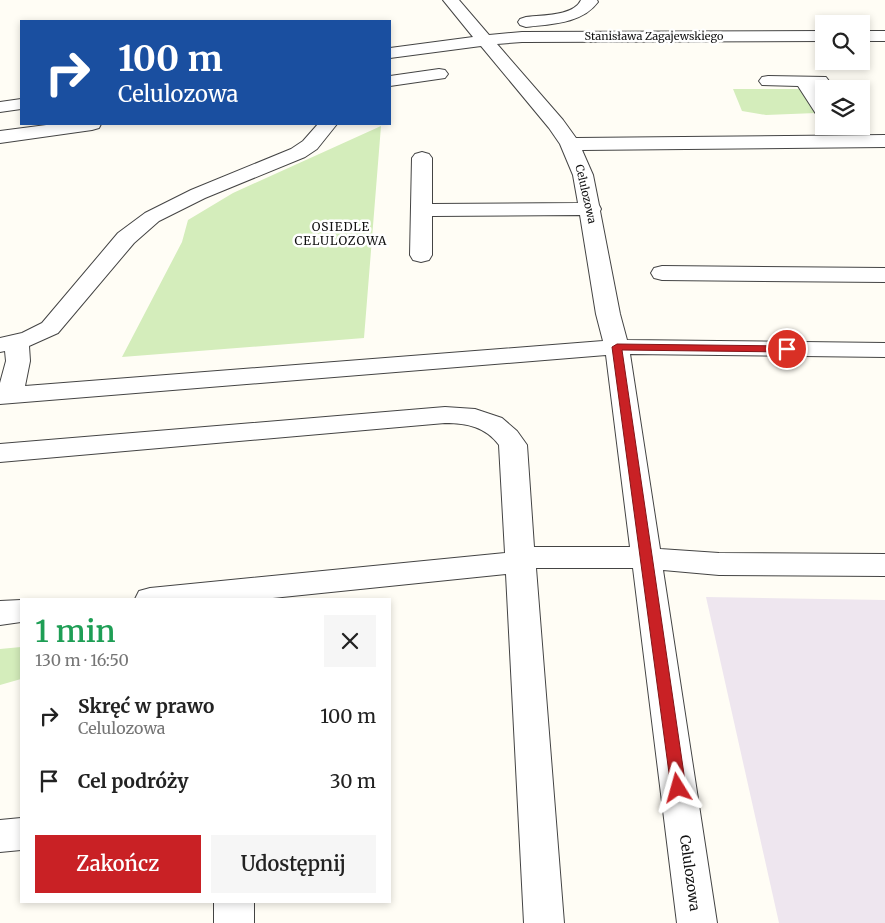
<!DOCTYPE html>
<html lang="pl">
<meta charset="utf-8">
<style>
body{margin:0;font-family:Merriweather,serif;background:#f6f6f6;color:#222;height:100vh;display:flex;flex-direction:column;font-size:19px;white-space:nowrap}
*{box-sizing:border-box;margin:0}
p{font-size:16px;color:#767676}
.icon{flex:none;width:28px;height:28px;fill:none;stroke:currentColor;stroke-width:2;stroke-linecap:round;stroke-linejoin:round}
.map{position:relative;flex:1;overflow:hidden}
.drawer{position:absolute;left:20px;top:598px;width:371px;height:305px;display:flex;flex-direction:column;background:#fff;border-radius:0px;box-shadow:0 2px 8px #0003}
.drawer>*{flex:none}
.banner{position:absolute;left:20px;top:20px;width:371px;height:105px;border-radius:0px;box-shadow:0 2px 8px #0003;background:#1a4fa0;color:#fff;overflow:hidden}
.tools{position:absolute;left:815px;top:15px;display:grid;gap:10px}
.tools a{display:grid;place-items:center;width:55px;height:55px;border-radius:0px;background:#fff;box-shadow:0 2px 8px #0003;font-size:25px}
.pin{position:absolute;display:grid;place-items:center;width:42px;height:42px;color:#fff;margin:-21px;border:2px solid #fff;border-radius:50%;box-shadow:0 1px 5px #0007}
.me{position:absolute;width:55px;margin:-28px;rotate:352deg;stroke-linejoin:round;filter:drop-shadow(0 0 4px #0008)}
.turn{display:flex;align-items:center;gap:18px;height:105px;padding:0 15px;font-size:22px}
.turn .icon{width:65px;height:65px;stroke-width:2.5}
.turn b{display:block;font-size:35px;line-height:42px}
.round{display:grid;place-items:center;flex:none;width:52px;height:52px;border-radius:0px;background:#f6f6f6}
.overview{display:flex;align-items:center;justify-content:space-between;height:85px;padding:0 15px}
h1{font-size:30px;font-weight:600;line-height:38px;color:#1e9e55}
.primary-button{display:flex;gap:10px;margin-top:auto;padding:10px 15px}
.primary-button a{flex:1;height:58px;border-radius:0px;background:#c92125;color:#fff;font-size:20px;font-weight:600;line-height:58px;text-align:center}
.primary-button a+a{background:#f6f6f6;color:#222}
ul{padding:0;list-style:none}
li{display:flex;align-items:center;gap:15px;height:65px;padding:0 15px}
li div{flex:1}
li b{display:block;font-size:19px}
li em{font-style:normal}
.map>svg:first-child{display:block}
.industrial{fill:#eee6ef}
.green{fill:#d4edbb}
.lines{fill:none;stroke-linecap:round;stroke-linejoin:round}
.minor-casing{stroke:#444;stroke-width:2}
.minor{fill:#fff;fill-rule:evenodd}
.route{fill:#c92125;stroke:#831518}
.labels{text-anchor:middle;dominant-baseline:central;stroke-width:5;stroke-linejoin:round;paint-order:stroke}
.far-street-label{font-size:11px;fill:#111;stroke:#fff}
.far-neighbourhood-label{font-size:12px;letter-spacing:1px;fill:#111;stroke:#fff}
.street-label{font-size:14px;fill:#111;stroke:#fff}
</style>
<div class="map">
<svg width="885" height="923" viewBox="0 0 885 923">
<rect width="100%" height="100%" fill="#fffdf5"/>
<polygon class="industrial" points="706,597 885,600 885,923 779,923"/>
<g class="green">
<polygon points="733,89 802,89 816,113 766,115 742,111"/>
<polygon points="381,126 364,338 122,357 182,242 188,220 233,193"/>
<polygon points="21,647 21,679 0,685 0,649"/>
</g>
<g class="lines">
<defs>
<g id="minor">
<path d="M 443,0 L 459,0 L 489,35 L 522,32 L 824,31 L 824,41 L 522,42 L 497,44 L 563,120 L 576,138 L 885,135 L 885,147 L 582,150 L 593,175 L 599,205 L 601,209 L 600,211 L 620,314 L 627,340 L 885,343 L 885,357 L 630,354 L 660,549 L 719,553 L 885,554 L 885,576 L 719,575 L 663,570 L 717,923 L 677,923 L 633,568 L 536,568 L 564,923 L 524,923 L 506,574 L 263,599 L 135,599 L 139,591 L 150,588 L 505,553 L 499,445 C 486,427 467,423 445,423 L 0,462 L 0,444 L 445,407 L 475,409 L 502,418 L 517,431 L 527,445 L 534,547 L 630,547 L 606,355 L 0,404 L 0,383 L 6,361 L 5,351 L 0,352 L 0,338 L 22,333 L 42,323 L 118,233 L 145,213 L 191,190 L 291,149 L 303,141 L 318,124 L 337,124 L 317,149 L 305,157 L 205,198 L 159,221 L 134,243 L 58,333 L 29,346 L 30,361 L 25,386 L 603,341 L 596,314 L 580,215 L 432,216 L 432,255 L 429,260 L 421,262 L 413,260 L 410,255 L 412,158 L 415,154 L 422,152 L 429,154 L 432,158 L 432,204 L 578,203 L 573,175 L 560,144 L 549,128 L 481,46 L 390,58 L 390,48 L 473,37 Z"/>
<path d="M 581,0 L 597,0 L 598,2 C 582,24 550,24 526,27 L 520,25 L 518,22 L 520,19 L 526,17 C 542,15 574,16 581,0 Z"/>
<rect x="861" y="31" width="24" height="10"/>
<polygon points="439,69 445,70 448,74 445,78 390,86 390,76"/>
<polygon points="768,76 826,77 829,81 826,85 816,86 824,98 824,118 818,117 798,86 762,85 759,81 762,77"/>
<polygon points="21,99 21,109 0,112 0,102"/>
<polygon points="54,124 101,124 99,128 92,130 0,143 0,131"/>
<polygon points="662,266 885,268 885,282 662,280 654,278 651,273 654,268"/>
<polygon points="21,600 21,622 0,625 0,601"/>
<polygon points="21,818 21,850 0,852 0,820"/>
<rect x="214" y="901" width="40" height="22"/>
</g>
</defs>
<use href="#minor" class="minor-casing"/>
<use href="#minor" class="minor"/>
</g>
<polygon class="route" points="617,344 787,346 792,349 787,352 622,350 686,788 683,793 678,795 673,793 671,788 612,347"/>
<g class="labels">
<g class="far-street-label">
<text x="654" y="36">Stanisława Zagajewskiego</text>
<text transform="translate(586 194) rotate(77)">Celulozowa</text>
</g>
<g class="far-neighbourhood-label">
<text x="341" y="226">OSIEDLE<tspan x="341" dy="14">CELULOZOWA</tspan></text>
</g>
<g class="street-label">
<text transform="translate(690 873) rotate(82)">Celulozowa</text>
</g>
</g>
</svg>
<div class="tools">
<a><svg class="icon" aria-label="search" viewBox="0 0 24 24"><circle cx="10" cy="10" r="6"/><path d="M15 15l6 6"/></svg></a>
<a><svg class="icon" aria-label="layers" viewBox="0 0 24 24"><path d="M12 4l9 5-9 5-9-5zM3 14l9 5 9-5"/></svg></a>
</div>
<div class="pin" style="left:787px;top:349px;background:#d93025"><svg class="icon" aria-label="arrive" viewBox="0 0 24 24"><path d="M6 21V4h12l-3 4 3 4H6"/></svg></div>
<svg class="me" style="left:678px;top:788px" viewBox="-20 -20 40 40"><path d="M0-17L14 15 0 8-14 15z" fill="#c92125" stroke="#fff" stroke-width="4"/></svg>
<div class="banner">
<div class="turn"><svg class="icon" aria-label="right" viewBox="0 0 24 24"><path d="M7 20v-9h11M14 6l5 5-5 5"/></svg><div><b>100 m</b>Celulozowa</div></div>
</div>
<section class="drawer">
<div class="overview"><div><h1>1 min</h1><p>130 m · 16:50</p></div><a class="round"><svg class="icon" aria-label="close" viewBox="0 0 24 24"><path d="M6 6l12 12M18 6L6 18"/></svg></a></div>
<ul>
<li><svg class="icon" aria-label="right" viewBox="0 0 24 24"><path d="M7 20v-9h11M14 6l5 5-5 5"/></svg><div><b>Skręć w prawo</b><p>Celulozowa</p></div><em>100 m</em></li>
<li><svg class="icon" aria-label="arrive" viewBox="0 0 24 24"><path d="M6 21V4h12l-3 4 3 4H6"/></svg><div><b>Cel podróży</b></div><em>30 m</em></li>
</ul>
<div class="primary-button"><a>Zakończ</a><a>Udostępnij</a></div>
</section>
</div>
